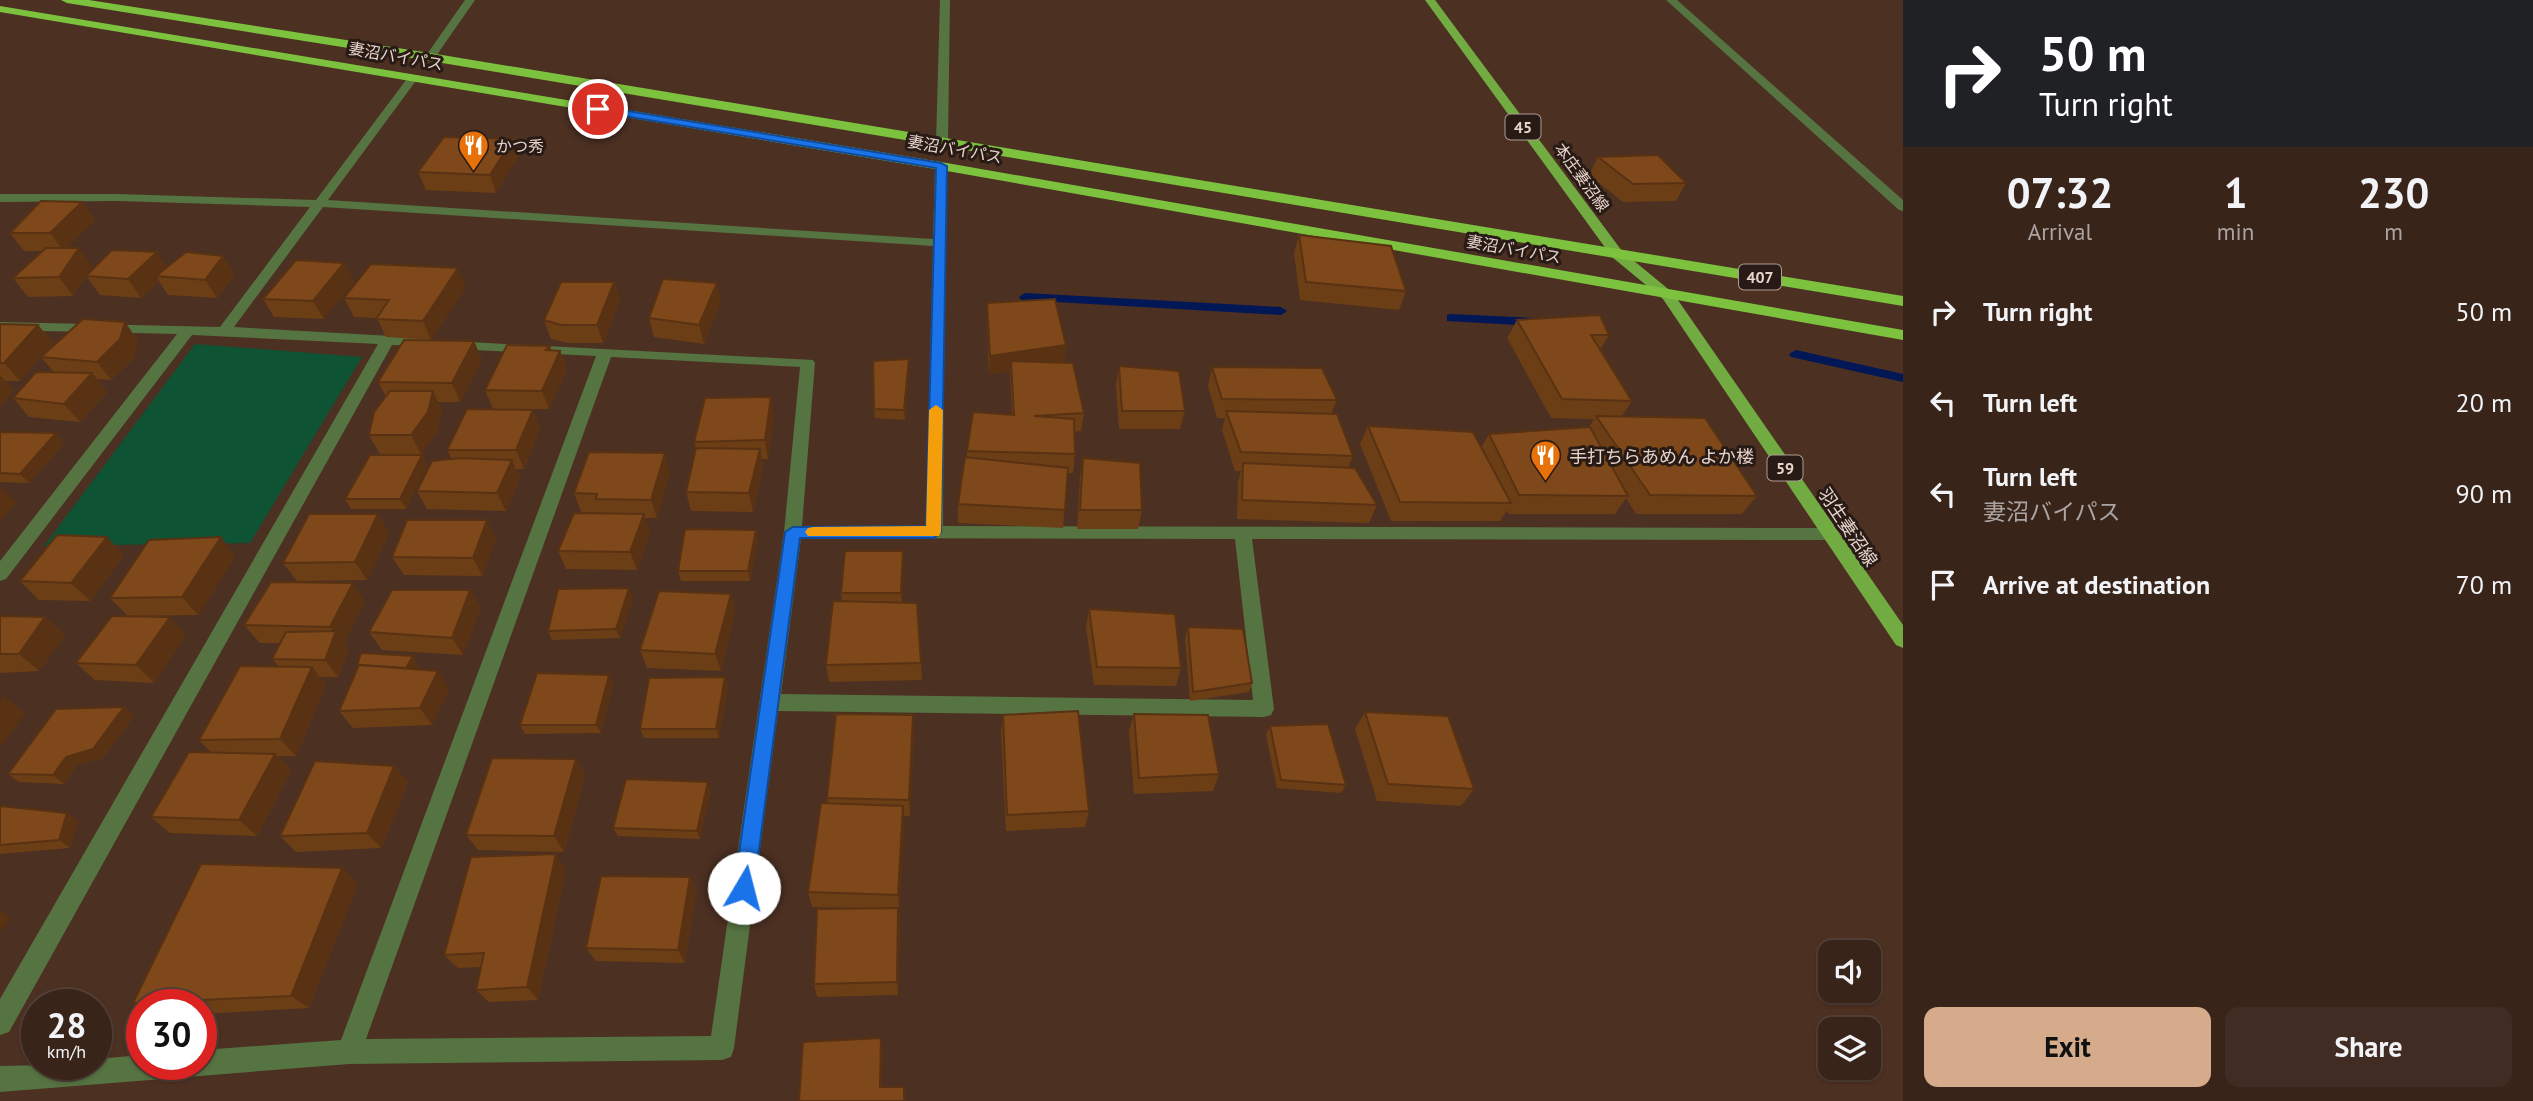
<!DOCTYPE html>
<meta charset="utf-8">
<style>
body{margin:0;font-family:"PT Sans","Noto Sans JP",sans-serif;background:#402c23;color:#f1f3f6;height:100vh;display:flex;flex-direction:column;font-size:26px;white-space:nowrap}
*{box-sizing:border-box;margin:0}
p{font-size:23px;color:#aba4a2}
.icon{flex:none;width:38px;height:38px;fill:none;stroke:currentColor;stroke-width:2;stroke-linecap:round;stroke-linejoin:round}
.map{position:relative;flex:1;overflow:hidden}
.panel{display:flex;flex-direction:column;background:#39241a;width:630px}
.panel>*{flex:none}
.top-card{background:#202124;color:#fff;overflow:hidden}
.buttons{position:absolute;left:1818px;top:940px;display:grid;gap:14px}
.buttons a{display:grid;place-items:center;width:63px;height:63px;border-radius:14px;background:#39241a;box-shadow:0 2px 5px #0004,0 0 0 2px #534139;font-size:35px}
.speed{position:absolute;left:21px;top:989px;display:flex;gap:14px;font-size:35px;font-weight:700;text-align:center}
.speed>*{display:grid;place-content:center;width:91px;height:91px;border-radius:50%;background:#39241a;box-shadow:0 2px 5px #0004,0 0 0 2px #534139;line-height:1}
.speed small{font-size:18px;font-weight:400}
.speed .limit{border:10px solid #d22;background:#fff;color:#111}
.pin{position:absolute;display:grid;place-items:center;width:60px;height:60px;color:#fff;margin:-30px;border:4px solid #fff;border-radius:50%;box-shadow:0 2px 7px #0007}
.me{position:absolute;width:77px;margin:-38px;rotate:8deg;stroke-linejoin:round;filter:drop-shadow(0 0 5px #0008)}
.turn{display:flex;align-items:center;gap:24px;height:147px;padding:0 21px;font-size:32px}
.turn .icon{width:91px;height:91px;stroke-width:2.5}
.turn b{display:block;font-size:49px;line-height:60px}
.eta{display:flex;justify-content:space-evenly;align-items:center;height:119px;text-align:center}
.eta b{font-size:42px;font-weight:600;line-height:49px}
.primary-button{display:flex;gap:14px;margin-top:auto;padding:14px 21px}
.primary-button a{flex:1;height:80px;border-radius:14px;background:#d6ab8b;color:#111;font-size:28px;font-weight:600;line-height:80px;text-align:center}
.primary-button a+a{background:#402c23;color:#f1f3f6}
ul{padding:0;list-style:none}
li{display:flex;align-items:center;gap:21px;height:91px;padding:0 21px}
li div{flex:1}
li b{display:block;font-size:26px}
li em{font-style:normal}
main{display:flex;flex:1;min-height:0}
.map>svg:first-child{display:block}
.green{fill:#0e5333}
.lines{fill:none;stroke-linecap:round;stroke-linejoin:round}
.stream{fill:#021756;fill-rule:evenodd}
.lane{fill:#567342;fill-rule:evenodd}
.street{fill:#567342;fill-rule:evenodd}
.primary{fill:#72ab42;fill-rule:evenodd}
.highway{fill:#7cc23e;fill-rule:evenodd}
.wall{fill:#6c3e16}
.shaded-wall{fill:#583212}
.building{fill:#7e481a;stroke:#583212;stroke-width:2}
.route{fill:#1a73e8;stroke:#114b97;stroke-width:2}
.slow{fill:#f59e0b}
.labels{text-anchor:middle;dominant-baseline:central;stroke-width:6;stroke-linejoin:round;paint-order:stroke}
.far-street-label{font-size:16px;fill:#e7d4cc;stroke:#281b15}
.shield{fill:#281b15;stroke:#ae9c95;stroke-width:2}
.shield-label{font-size:16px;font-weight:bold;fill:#e7d4cc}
.far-poi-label{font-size:16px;fill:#e7d4cc;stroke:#281b15;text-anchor:start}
.poi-label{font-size:18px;fill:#e7d4cc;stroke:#281b15;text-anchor:start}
.street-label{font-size:18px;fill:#e7d4cc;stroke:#281b15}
</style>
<main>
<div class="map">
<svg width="1903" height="1101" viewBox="0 0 1903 1101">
<rect width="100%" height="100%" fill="#4c3022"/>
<polygon class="green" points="195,344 362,357 250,543 44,546"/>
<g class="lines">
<g class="stream">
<polygon points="1025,293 1281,307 1287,311 1281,315 1021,300 1019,297"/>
<polygon points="1451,314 1537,318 1543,322 1537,326 1447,321 1447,315"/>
<polygon points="1796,350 1903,374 1903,382 1791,357 1789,354"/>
</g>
<polygon class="lane" points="1666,0 1677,0 1903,200 1903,211 1899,210"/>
<g class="street">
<polygon points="465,0 475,0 434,59 426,59 425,57"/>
<polygon points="940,0 950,0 948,142 942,145 936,142"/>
<path d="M 413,75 L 418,78 L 328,200 L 933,239 L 935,166 L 945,163 L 943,526 L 1829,528 L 1835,529 L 1838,534 L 1835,539 L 1829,540 L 1252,539 L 1274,709 L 1271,715 L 1264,717 L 778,711 L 734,1048 L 731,1057 L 722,1060 L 349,1064 L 0,1092 L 0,1066 L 96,1064 L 96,1059 L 142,1055 L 142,1064 L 201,1064 L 201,1050 L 341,1040 L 596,356 L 455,349 L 450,347 L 448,344 L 450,341 L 813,360 L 815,363 L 802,526 L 926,526 L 933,246 L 323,207 L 234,327 L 427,338 L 434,342 L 427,346 L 392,345 L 9,1032 L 0,1035 L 0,999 L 378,344 L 192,335 L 6,579 L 0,581 L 0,561 L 177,334 L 0,330 L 0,322 L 220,327 L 310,207 L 118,201 L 0,202 L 0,194 L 118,194 L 316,200 L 409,76 ZM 611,357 L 800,367 L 784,532 L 711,1036 L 366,1039 ZM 801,538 L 1235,539 L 1253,700 L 781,694 Z"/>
</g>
<polygon class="primary" points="1425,0 1435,0 1622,251 1673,293 1903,625 1903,648 1896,645 1663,299 1612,257"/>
<g class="highway">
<polygon points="61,0 89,0 430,53 1903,296 1903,306 430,61 67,3"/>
<polygon points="0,6 941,162 1903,330 1903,340 941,170 0,12"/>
</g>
</g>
<g class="wall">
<polygon points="518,157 496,193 426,190 418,172"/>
<polygon points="1598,157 1686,183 1676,201 1623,202 1589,175"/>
<polygon points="82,202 95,220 66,248 92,267 73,296 28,297 13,278 42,251 24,251 10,233"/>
<polygon points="1299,235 1406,291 1399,310 1300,300 1294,253"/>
<polygon points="223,256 234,275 217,298 168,295 159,281 141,298 100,295 86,276 167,267"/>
<polygon points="354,281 324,319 274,317 263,299"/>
<polygon points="614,282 620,300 603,343 568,343 551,339 544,320"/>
<polygon points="466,287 431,340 386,337 377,318 354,317 344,298"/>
<polygon points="721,301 704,344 654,337 649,318"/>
<polygon points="987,303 1066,345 1064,363 1084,413 1081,431 1074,432 1075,454 1073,473 1067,473 1063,528 958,523 958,504 967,457 967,451 1012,415 1010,371 989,374 987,321"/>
<polygon points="1517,320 1609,335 1600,350 1632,401 1622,416 1757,496 1742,514 1636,514 1626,498 1615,514 1508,514 1507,510 1500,521 1391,521 1360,444 1368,426 1481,448 1489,434 1589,427 1594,419 1551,418 1507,338"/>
<polygon points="125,322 138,341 134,358 111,380 97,379 107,392 80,422 29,417 13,398 54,372 41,357 20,381 5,381 13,390 0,407 0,324 38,325 53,343 44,354"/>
<polygon points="474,341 482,360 460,402 438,402 442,410 438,430 421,454 380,454 369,435 386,397 378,382"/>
<polygon points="550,346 551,350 560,351 567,369 549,409 493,409 485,390"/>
<polygon points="1119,366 1185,411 1180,429 1119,429 1116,385"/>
<polygon points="1212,367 1337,400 1331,414 1353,456 1348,468 1377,505 1369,523 1237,519 1238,482 1241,471 1235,471 1222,430 1225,418 1217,418 1208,386"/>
<polygon points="909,368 905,420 875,418 874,409"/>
<polygon points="533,410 540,428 524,469 516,469 520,478 506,511 427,509 417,491 452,459 447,450"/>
<polygon points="774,416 768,459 762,459 763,468 753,512 691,511 686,492 696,448 694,442"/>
<polygon points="0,433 64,443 29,483 0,482"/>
<polygon points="422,455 427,465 406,509 351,509 345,499"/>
<polygon points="1083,458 1142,510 1138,529 1077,529 1080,477"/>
<polygon points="670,472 657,518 645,518 650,533 637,570 566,569 558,551 601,513 601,512 581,512 574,493"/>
<polygon points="378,514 389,533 367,580 297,581 283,563"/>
<polygon points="756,530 758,539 750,581 681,581 678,571"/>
<polygon points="496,538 482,576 404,575 392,557"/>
<polygon points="903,551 902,602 921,663 922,680 829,682 826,665 842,601 841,593"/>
<polygon points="124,555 90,601 39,600 20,581"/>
<polygon points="235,556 198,615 128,616 110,598"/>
<polygon points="470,590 480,608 463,655 382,650 369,632"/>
<polygon points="731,594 735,612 721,671 647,668 640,650"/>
<polygon points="633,597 620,638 552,640 548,631"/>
<polygon points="365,601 344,642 349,649 338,677 320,677 326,685 296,756 277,756 291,770 257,836 170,833 151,817 212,753 199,740 279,667 272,659 280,643 260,643 244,625"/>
<polygon points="1089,609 1181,668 1176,686 1094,685 1086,627"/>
<polygon points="0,616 45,617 65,635 39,671 0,673"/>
<polygon points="1188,627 1252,683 1249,692 1190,701 1185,637"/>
<polygon points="186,635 154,683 95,680 76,663"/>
<polygon points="413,656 419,666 417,669 449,689 432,725 353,728 339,711 355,673"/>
<polygon points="609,675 613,684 601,733 525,734 520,725"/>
<polygon points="725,677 728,686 719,738 644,738 640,729"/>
<polygon points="124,707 134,716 103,758 77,765 64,784 19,782 8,774"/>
<polygon points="1365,712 1474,789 1461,806 1377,801 1355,729"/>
<polygon points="1134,714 1219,774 1213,791 1134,794 1129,731"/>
<polygon points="1003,715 1089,811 1085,827 1006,831 1001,732"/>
<polygon points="1270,726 1346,785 1341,793 1277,788 1266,735"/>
<polygon points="914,732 910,816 904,816 899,910 900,922 898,995 817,997 814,984 859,908 812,907 808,892 828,803 827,798"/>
<polygon points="576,759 585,776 564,852 478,850 466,835"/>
<polygon points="394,766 408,782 381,848 296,852 280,836"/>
<polygon points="711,790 700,839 618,836 613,828"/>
<polygon points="0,806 67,813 78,821 70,848 0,854"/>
<polygon points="566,869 538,1000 489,1002 476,990 481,967 458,968 444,955"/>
<polygon points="690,877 696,891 685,963 596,961 586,948"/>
<polygon points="358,883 309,1008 201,1014 201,1004 142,1004 142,1008 133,1003"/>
</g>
<g class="shaded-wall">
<polygon points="513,139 518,157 496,193 490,175"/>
<polygon points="82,202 95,220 64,251 50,233"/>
<polygon points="79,248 92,267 73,296 59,277"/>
<polygon points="157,252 169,271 156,276 159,281 141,298 128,279"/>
<polygon points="223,256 234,275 217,298 205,280"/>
<polygon points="344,263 354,281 324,319 313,301"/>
<polygon points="458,268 466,287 431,340 423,321"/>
<polygon points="614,282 620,300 603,343 597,325"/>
<polygon points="717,283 721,301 704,344 699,325"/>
<polygon points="125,322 138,341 134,358 111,380 97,362"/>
<polygon points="38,325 53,343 20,381 4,363"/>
<polygon points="474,341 482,360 460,402 452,383"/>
<polygon points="1066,345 1064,364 1011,361 1010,371 989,374 990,356"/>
<polygon points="550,346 555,362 560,351 567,369 549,409 542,391 546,350"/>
<polygon points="909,359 909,368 905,420 904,410"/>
<polygon points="92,373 107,392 80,422 64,404"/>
<polygon points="0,375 13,390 0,407"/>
<polygon points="433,391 442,410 438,430 421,454 411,435"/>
<polygon points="771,397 774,416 768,459 765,440"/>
<polygon points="533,410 540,428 524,469 516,450"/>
<polygon points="56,433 64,443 29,483 20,474"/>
<polygon points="760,449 763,468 753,512 749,493"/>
<polygon points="665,453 670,472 657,518 651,500"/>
<polygon points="422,455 427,465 406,509 400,499"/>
<polygon points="512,460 520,478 506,511 497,493"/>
<polygon points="0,486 16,502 0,522"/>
<polygon points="378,514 389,533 367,580 355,562"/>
<polygon points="644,514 650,533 637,570 630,552"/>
<polygon points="487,520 496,538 482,576 473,558"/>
<polygon points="756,530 758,539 750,581 748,571"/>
<polygon points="107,537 124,555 90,601 71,583"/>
<polygon points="221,537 235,556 198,615 182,597"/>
<polygon points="903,551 904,561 902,602 901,593"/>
<polygon points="353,583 365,601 344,642 349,649 338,677 325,660 335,634 330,627"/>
<polygon points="629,588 633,597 620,638 616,629"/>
<polygon points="470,590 480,608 463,655 452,638"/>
<polygon points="731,594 735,612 721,671 715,654"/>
<polygon points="45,617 65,635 39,671 19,654"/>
<polygon points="170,617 186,635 154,683 136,665"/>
<polygon points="413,656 419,666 411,682 404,672"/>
<polygon points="312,667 326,685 296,756 280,739"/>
<polygon points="438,671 449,689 432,725 420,708"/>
<polygon points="609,675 613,684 601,733 596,725"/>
<polygon points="725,677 728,686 719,738 716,729"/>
<polygon points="4,696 25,713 0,748 0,701"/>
<polygon points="124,707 134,716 103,758 77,765 64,784 53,775 66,757"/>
<polygon points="913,715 914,732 910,816 909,800"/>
<polygon points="275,754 291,770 257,836 239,820"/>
<polygon points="576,759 585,776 564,852 554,836"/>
<polygon points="394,766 408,782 381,848 367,833"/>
<polygon points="708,782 711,790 700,839 697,831"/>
<polygon points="903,806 905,822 899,910 898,895"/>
<polygon points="67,813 78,821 70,848 59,840"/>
<polygon points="556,854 566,869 538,1000 527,987"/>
<polygon points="342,868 358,883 309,1008 291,996"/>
<polygon points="690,877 696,891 685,963 678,950"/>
<polygon points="898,908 900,922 898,995 897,982"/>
<polygon points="0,911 11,917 0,933"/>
<polygon points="881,1038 883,1050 882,1098 880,1087"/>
</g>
<g class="building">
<polygon points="444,137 513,139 490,175 418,172"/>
<polygon points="1658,155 1686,183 1633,184 1598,157"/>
<polygon points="41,201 82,202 50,233 10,233"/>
<polygon points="1299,235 1391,246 1406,291 1306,282"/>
<polygon points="46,248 79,248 59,277 13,278"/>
<polygon points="112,250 157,252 128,279 86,276"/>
<polygon points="186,252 223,256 205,280 156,276"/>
<polygon points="296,260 344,263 313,301 263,299"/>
<polygon points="371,264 458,268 423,321 376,319 389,300 344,298"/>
<polygon points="663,279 717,283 699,325 649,318"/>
<polygon points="561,282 614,282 597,325 561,325 544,320"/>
<polygon points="1055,299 1066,345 990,356 987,303"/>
<polygon points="1600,315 1609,335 1591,335 1632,401 1562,399 1517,320"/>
<polygon points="83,319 125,322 120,339 97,362 41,357"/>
<polygon points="0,324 38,325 4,363 0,363"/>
<polygon points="404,340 474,341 452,383 378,382"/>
<polygon points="507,345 550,346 546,350 560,351 542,391 485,390"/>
<polygon points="909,359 904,410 874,409 873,361"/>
<polygon points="1011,361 1073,363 1084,413 1034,416 1074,419 1075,454 967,451 973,412 1014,415"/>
<polygon points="1119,366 1179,371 1185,411 1122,411"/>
<polygon points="1212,367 1322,368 1337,400 1222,399"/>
<polygon points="36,372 92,373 64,404 13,398"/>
<polygon points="390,391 433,391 428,412 411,435 369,435 374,412"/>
<polygon points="771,397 765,440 694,442 705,398"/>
<polygon points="467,409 533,410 516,450 447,450"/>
<polygon points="1226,411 1337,414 1353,456 1241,452"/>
<polygon points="1596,416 1705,418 1757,496 1650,495"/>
<polygon points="1368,426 1473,432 1511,503 1400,502"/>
<polygon points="1590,427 1628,496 1519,495 1489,434"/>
<polygon points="1,432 56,433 20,474 0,473 0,433"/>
<polygon points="696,448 760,449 749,493 686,492"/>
<polygon points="589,452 665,453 651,500 596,499 597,494 574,493"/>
<polygon points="370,455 422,455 400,499 345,499"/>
<polygon points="965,457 1068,468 1065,510 958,504"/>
<polygon points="461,458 512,460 497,493 417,491 432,461"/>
<polygon points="1083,458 1140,463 1142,510 1080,510"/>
<polygon points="1243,463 1355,468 1377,505 1242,500"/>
<polygon points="574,513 644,514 630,552 558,551"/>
<polygon points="309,514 378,514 355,562 283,563"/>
<polygon points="407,520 487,520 473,558 392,557"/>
<polygon points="685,529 756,530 748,571 678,571"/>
<polygon points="57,535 107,537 71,583 20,581"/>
<polygon points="221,537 182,597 110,598 149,540"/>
<polygon points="845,551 903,551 901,593 841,593"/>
<polygon points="271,582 353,583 330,627 244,625"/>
<polygon points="629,588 616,629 548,631 558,589"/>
<polygon points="392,590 470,590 452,638 369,632"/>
<polygon points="659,591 731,594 715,654 640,650"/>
<polygon points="833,601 917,603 921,663 826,665"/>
<polygon points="1089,609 1175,614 1181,668 1097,667"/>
<polygon points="0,616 45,617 19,654 0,654"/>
<polygon points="112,616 170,617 136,665 76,663"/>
<polygon points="1188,627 1243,629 1252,683 1193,692"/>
<polygon points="336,631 325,660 272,659 286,632"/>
<polygon points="361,653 413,656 406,668 359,665 355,673"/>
<polygon points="359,665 438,671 420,708 339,711"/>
<polygon points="240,666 312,667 280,739 199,740"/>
<polygon points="537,673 609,675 596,725 520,725"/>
<polygon points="725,677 716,729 640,729 649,678"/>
<polygon points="124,707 93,749 66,757 53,775 8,774 56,709"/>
<polygon points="1078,711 1089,811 1007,815 1003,715"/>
<polygon points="1365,712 1448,716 1474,789 1388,784"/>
<polygon points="836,714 913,715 909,800 827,798"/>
<polygon points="1134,714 1208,715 1219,774 1139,778"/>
<polygon points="1328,724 1346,785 1281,780 1270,726"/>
<polygon points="189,752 275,754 239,820 151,817"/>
<polygon points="492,758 576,759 554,836 466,835"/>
<polygon points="315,761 394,766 367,833 280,836"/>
<polygon points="626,779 708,782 697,831 613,828"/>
<polygon points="821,803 903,806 898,895 808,892"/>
<polygon points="0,806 67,813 59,840 0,845"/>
<polygon points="556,854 527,987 476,990 484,953 444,955 471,857"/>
<polygon points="201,864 342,868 291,996 133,1003"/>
<polygon points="601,876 690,877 678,950 586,948"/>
<polygon points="898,908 897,982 814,984 817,909"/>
<polygon points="881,1038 880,1087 904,1087 904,1101 799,1101 803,1042"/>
</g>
<polygon class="route" points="598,106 941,163 947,166 941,532 934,538 800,538 754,888 751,895 744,898 737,895 734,888 785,532 793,527 926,526 936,168 594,111 593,109"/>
<polygon class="slow" points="936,405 943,410 941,532 939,536 808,536 805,532 808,528 813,527 926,526 929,410"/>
<defs>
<symbol id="restaurant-pin" viewBox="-11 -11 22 30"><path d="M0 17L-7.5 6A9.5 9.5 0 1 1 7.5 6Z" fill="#e8710a" stroke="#281b15"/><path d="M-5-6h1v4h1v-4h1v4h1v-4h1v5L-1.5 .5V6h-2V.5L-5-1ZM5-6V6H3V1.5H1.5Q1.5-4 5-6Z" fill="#fff"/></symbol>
</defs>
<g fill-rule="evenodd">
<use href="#restaurant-pin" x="456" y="128" width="35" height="47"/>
<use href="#restaurant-pin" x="1528" y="438" width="35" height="47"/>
</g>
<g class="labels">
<g class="far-street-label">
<text transform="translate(396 56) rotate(10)">妻沼バイパス</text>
<text transform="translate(955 149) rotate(10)">妻沼バイパス</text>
<text transform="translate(1582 177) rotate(54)">本庄妻沼線</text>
<text transform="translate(1514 249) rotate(10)">妻沼バイパス</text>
</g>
<g class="shield">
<rect x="1505.5" y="114.5" width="35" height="25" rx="5"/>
<rect x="1739" y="264.5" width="42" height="25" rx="5"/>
<rect x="1767.5" y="455.5" width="35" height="25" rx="5"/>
</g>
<g class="shield-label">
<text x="1523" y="127">45</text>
<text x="1760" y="277">407</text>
<text x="1785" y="468">59</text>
</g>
<g class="far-poi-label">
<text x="496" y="146">かつ秀</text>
</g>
<g class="poi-label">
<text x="1569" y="456">手打ちらあめん よか楼</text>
</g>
<g class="street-label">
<text transform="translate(1848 527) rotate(56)">羽生妻沼線</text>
</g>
</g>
</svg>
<div class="buttons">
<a><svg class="icon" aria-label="sound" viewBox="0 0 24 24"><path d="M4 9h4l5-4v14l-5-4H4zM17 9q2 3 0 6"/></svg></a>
<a><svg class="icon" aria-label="layers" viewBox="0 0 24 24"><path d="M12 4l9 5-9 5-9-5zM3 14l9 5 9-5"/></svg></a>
</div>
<div class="speed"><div>28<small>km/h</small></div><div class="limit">30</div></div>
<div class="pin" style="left:598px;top:109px;background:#d93025"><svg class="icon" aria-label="arrive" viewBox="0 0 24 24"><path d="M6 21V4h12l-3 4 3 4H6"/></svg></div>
<svg class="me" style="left:744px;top:888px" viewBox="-20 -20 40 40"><circle r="19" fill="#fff"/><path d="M0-13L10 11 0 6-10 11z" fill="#1a73e8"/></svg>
</div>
<section class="panel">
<div class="top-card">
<div class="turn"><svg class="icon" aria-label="right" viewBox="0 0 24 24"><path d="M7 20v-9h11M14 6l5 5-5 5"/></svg><div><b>50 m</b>Turn right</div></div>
</div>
<div class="eta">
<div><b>07:32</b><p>Arrival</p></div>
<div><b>1</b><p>min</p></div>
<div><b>230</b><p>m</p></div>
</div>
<ul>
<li><svg class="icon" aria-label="right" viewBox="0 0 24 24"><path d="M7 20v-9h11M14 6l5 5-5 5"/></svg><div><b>Turn right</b></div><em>50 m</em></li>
<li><svg class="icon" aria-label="left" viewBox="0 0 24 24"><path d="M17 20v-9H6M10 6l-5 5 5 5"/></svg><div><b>Turn left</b></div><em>20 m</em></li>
<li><svg class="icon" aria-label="left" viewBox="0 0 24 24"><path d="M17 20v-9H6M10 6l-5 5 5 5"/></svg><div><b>Turn left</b><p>妻沼バイパス</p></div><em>90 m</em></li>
<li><svg class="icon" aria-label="arrive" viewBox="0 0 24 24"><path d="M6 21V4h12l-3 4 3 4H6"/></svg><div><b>Arrive at destination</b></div><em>70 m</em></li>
</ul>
<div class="primary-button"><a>Exit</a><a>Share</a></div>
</section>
</main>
